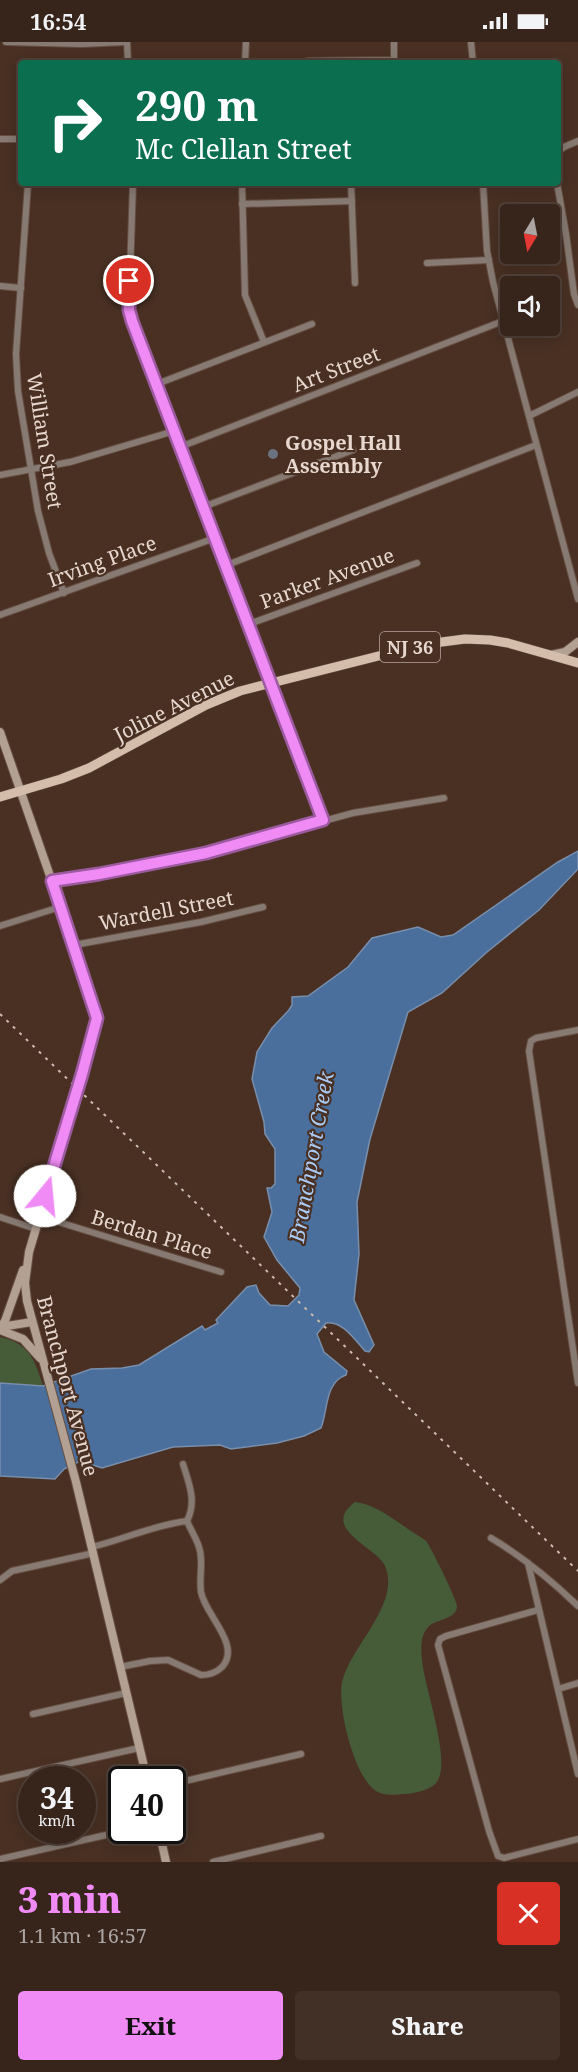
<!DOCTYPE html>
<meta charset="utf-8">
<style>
body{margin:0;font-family:"Noto Serif",serif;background:#423027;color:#f1f3f6;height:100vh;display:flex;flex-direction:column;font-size:22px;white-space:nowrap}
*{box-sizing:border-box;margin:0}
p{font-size:20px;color:#aaa4a2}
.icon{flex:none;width:33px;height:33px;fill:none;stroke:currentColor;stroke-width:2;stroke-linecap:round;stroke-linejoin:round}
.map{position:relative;height:1820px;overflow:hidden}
.drawer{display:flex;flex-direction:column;background:#37241a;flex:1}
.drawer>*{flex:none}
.banner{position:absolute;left:18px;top:18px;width:543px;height:126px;border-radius:6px;box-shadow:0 3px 15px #0003,0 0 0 2px #514139;background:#0b6e4f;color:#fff;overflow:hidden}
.needle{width:39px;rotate:190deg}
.controls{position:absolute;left:500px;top:162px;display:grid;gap:12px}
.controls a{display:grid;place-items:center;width:60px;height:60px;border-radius:6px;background:#37241a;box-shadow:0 3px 15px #0003,0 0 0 2px #514139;font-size:30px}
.speed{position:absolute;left:18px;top:1724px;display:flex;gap:12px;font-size:30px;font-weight:700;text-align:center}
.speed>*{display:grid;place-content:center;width:78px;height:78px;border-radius:50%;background:#37241a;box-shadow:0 3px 15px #0003,0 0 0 2px #514139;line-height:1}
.speed small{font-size:15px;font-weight:400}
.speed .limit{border:3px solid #111;border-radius:9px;background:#fff;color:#111}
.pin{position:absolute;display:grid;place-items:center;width:51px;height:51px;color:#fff;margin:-26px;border:3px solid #fff;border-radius:50%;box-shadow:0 2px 6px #0007}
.me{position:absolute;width:66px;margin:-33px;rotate:17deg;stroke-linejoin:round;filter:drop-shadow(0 0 4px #0008)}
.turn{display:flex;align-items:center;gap:21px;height:126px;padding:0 18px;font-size:27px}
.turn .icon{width:78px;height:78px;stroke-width:2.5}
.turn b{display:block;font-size:42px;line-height:51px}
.round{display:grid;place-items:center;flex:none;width:63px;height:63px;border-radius:6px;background:#423027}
.head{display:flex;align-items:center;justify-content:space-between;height:102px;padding:0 18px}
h1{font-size:36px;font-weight:800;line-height:45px;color:#f08bf5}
.primary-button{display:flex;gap:12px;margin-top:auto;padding:12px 18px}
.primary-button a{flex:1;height:69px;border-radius:6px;background:#f08bf5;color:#111;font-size:24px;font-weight:800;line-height:69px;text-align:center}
.primary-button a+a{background:#423027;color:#f1f3f6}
.status{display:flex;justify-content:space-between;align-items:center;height:42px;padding:0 30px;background:#37241a;direction:ltr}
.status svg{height:16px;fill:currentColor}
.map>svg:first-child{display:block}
.green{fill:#465b38}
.water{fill:#4a6f9c;stroke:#798eab;stroke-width:1.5}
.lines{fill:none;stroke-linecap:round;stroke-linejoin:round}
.street-casing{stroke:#664e42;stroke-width:8}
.secondary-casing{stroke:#664e42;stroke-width:10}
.primary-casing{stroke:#664e42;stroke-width:10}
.street{stroke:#867a72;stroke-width:6}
.secondary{stroke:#b2a092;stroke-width:8}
.primary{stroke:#d5bdab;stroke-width:9}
.rail{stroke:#ccb9b1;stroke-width:2;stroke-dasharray:3 6;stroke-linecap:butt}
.route-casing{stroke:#9c5a9f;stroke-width:15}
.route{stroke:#f08bf5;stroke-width:10}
.worship-dot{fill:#6b7280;stroke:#493023;stroke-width:2}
.labels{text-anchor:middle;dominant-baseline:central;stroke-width:4.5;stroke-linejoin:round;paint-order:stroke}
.shield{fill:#493023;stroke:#b8a59b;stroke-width:1.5}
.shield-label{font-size:18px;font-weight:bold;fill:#e8d7cf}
.street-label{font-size:20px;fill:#e8d7cf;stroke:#493023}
.poi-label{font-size:20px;font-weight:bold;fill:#e8d7cf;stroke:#493023;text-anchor:start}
.water-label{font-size:21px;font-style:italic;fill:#aacbf4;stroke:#493023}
</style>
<div class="status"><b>16:54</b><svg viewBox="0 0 49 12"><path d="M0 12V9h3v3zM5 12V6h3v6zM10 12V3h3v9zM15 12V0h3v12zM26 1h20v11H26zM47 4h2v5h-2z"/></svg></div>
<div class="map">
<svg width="578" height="1820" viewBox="0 0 578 1820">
<rect width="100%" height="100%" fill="#493023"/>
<g class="green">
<path d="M 0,1295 C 29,1301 35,1318 43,1344 L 0,1341 Z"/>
<path d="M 355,1460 C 377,1463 393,1477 411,1489 C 415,1492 422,1495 426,1499 C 430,1503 457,1558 457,1564 C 457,1577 437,1577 429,1584 C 420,1593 421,1607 422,1618 C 424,1645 453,1722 436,1741 C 430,1748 415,1751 407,1752 C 397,1752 385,1755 376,1749 C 354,1735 337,1664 342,1640 C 347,1620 362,1601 372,1584 C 382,1567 394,1545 385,1524 C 377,1505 319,1487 355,1460 Z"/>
</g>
<path class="water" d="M 578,809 L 578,827 L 539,868 L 487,910 L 442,951 L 408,970 L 370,1097 L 357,1160 L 359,1212 L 354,1258 L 374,1303 L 369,1310 L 365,1309 C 355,1298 342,1278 326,1281 L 317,1292 L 324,1310 L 347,1329 L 346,1333 C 325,1340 328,1368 321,1386 L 304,1394 L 277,1401 L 231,1407 L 220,1403 L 173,1405 L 102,1426 L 80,1419 L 64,1427 L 55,1437 L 0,1434 L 0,1341 L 43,1344 L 91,1327 L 122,1326 L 139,1323 L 202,1284 L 205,1288 L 218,1281 L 216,1278 L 247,1245 L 256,1243 L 259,1251 L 270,1263 L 288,1264 L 299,1253 L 300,1246 L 277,1218 L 264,1195 L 272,1170 L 267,1146 L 271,1146 L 275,1142 L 275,1107 L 265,1092 L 264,1080 L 252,1037 L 257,1010 L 272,986 L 289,968 L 292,963 L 292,955 L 308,954 L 348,925 L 372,896 L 418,885 L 441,895 L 453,893 L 558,820 Z"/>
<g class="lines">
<defs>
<g id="street">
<polyline points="6,0 82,2 125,0"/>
<polyline points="127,0 128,21"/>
<polyline points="471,0 473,21"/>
<polyline points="308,19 394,18 394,0"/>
<polyline points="245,21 246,0"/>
<polyline points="0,97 21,97"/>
<polyline points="558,110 564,105 578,99"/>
<polyline points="28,141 16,312 18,349 38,469 49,511 64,551"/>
<polyline points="133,141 129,263 132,279 323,778"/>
<polyline points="242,141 245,253 264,300"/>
<polyline points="351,141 355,241"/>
<polyline points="483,141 487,209 493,240 578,557"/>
<polyline points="557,141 566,192 574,252 578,263"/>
<polyline points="242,162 352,159"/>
<polyline points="427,221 489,218"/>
<polyline points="0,244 21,246"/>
<polyline points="157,342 312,282"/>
<polyline points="529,374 578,350"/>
<polyline points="180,405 503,279"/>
<polyline points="0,433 70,420 174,389"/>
<polyline points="203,465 353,408"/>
<polyline points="227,523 536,403"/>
<polyline points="0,573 215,496"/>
<polyline points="249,582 417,521"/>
<polyline points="52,839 99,833 222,807 353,771 444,756"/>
<polyline points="0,884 60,865"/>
<polyline points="74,903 201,880 263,865"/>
<polyline points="578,988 536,996 531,999 529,1009 578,1341"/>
<polyline points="39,1174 221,1230"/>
<polyline points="0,1175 36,1187"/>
<path d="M 491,1496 C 523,1515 551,1538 578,1564"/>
<path d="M 92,1505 C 125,1497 154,1483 187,1479 C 197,1459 189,1442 183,1422"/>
<polyline points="528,1521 578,1732"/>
<polyline points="0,1538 12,1529 94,1511"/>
<polyline points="538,1568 446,1594 440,1597 438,1603 489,1789 498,1814 504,1816 578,1797"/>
<path d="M 120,1625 L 150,1619 L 168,1618 L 201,1633 C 209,1633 216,1631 222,1625 C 242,1603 205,1573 201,1550 C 199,1536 203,1522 200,1509 C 198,1498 191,1489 187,1479"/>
<polyline points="558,1647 578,1641"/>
<polyline points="33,1672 126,1651"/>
<polyline points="0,1737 139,1706"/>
<polyline points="172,1742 301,1712"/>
<polyline points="0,1817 128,1788"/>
<polyline points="213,1820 321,1794"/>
</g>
<g id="secondary">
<polyline points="551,613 565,610 578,600"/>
<polyline points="0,690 97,969 96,985 29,1210 25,1241 27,1259 76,1440 147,1737"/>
<polyline points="0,1285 32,1280"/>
<polyline points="1,1285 5,1279 23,1228"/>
<polyline points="0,1288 23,1297 40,1316"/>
<polyline points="159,1788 166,1820"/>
</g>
<polyline id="primary" points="0,755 61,737 89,726 206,663 240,649 426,602 465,597 490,598 508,601 578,621"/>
</defs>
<use href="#street" class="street-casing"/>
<use href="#secondary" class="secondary-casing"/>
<use href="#primary" class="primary-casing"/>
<use href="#street" class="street"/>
<use href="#secondary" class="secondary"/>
<use href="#primary" class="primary"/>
<polyline class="rail" points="0,972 578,1529"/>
</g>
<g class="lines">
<defs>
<polyline id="route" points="45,1154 82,1032 97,976 52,839 99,832 206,811 323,778 132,279 129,268 129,239"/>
</defs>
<use href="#route" class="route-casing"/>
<use href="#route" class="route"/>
</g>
<circle class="worship-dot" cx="273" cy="412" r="6"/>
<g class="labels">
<rect class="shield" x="380" y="590" width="60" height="30" rx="4.5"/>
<g class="shield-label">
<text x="410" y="605">NJ 36</text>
</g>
<g class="street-label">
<text transform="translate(336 327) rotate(-21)">Art Street</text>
<text transform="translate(45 399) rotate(81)">William Street</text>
<text transform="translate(102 519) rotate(-20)">Irving Place</text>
<text transform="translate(327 536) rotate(-20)">Parker Avenue</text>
<text transform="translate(174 664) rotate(-27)">Joline Avenue</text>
<text transform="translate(166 868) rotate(-11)">Wardell Street</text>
<text transform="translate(152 1192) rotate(17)">Berdan Place</text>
<text transform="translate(68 1344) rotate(75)">Branchport Avenue</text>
</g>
<g class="poi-label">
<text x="285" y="400">Gospel Hall<tspan x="285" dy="23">Assembly</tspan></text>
</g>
<g class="water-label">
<text transform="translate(311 1115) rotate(-80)">Branchport Creek</text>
</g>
</g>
</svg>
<div class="controls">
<a><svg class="needle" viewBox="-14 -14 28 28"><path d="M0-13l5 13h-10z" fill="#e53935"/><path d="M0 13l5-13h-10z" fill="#aaa4a2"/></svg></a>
<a><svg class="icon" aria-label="sound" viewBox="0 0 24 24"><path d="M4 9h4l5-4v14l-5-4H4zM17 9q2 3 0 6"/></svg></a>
</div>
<div class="speed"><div>34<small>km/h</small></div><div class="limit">40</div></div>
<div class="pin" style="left:129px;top:239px;background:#d93025"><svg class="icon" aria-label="arrive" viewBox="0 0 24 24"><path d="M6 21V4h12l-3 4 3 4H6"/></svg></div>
<svg class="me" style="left:45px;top:1154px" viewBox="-20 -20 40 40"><circle r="19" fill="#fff"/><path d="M0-13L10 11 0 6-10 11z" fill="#f08bf5"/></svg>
<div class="banner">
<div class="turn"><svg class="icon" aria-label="right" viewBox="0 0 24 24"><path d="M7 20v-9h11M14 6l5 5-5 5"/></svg><div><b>290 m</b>Mc Clellan Street</div></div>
</div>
</div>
<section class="drawer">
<div class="head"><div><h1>3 min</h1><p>1.1 km · 16:57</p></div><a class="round" style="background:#d93025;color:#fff"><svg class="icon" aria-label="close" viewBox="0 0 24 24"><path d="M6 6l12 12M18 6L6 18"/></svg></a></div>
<div class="primary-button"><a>Exit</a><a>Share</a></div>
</section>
